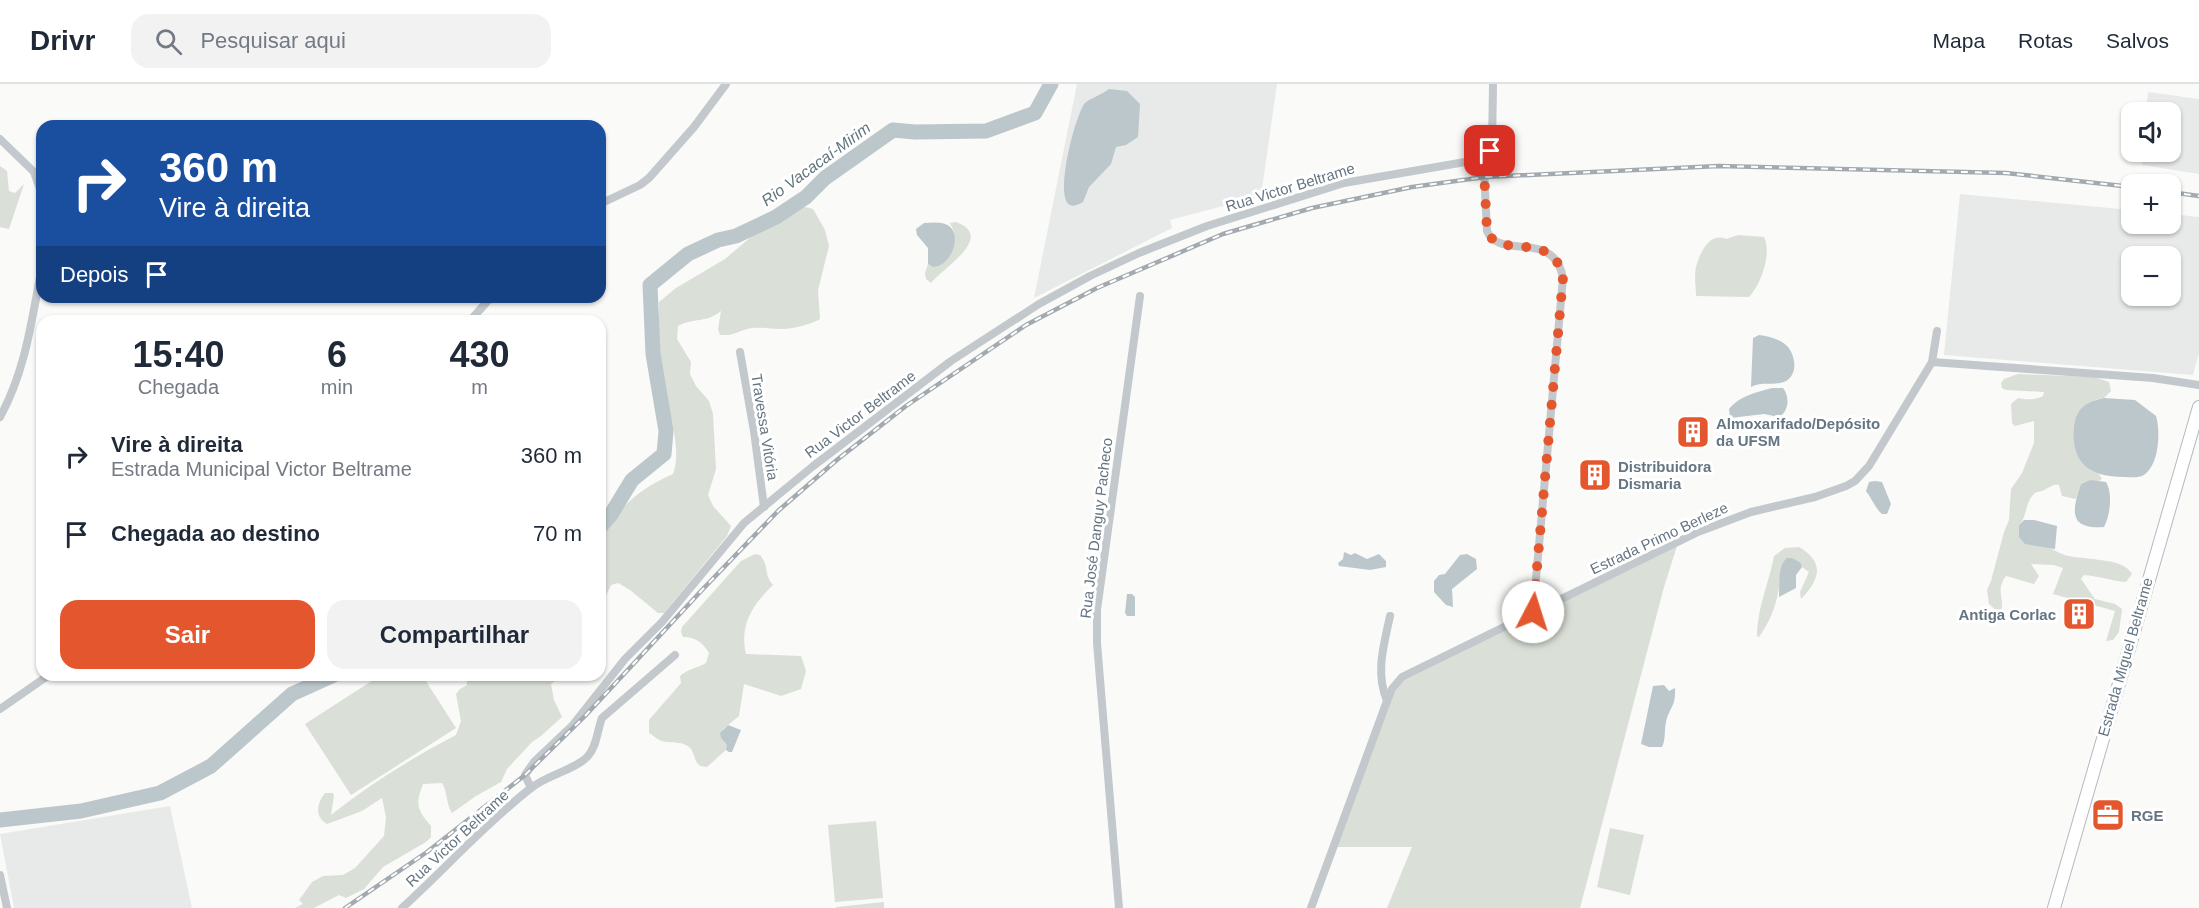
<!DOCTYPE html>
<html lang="pt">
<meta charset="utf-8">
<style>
body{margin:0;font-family:Helvetica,sans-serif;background:#f2f2f3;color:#1f2937;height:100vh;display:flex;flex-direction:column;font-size:22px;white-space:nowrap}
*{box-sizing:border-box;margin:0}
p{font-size:20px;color:#747a83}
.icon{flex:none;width:33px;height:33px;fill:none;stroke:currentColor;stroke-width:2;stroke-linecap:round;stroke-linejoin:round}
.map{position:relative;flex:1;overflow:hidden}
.side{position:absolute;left:36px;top:231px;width:570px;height:366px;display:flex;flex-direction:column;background:#fff;border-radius:18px;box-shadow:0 2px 4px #0004}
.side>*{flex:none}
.top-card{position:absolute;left:36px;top:36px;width:570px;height:183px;border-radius:18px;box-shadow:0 2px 4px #0004;background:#1a4fa0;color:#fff;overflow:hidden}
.fabs{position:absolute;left:2121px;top:18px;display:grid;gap:12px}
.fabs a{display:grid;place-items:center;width:60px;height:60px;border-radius:12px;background:#fff;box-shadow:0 2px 4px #0004;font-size:30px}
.pin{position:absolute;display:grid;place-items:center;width:51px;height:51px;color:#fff;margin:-26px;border-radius:12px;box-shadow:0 3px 9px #0006}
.me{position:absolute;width:66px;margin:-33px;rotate:5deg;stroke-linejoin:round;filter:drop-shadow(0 0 4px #0008)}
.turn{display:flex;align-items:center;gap:21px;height:126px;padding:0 24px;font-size:27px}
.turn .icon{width:78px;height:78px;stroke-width:2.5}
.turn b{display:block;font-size:42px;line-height:51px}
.then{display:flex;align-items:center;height:57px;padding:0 24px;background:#0003;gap:12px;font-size:22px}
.eta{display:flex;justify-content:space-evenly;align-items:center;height:102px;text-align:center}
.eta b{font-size:36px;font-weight:700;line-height:42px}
.action{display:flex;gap:12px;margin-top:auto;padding:12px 24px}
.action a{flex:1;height:69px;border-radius:18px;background:#e4572e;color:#fff;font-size:24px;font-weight:700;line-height:69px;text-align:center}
.action a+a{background:#f2f2f3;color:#1f2937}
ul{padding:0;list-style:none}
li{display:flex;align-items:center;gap:18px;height:78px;padding:0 24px}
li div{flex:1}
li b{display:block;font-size:22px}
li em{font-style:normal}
header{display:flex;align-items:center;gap:36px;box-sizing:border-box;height:84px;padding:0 30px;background:#fff;border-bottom:2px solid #e0e1e3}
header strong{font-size:28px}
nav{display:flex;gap:33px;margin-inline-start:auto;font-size:21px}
.search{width:420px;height:54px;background:#f2f2f3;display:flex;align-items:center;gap:15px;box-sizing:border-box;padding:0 21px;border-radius:18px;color:#747a83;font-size:22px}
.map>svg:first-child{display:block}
.built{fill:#e8e9e9;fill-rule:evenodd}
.green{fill:#dadfd7}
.water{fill:#bbc7cb}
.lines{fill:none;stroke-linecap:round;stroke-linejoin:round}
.river{stroke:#bbc7cb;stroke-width:15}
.secondary-casing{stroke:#b3babf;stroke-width:14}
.street{stroke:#c3c8cc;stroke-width:8}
.secondary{stroke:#fff;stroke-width:12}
.rail-casing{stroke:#a2aab0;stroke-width:4.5}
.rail{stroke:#fff;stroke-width:2;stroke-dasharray:7;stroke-linecap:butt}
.route{stroke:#e4572e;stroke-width:10;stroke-dasharray:0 18}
.labels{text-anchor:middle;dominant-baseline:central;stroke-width:6;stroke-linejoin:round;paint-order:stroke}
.street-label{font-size:15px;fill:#657683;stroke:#fff}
.poi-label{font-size:15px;font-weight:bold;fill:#657683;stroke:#fff;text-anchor:start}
.water-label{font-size:16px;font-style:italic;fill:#60757c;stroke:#fff}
</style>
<header>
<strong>Drivr</strong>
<div class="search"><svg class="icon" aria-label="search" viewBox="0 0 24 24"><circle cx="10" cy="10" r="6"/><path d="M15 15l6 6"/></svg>Pesquisar aqui</div>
<nav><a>Mapa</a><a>Rotas</a><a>Salvos</a></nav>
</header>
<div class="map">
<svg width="2199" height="824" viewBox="0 0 2199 824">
<rect width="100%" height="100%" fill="#fafaf8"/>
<g class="built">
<polygon points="1077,0 1277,0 1261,112 1170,136 1172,144 1034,214"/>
<polygon points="2148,8 2199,15 2199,90 2142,81 2143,68 2170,68 2170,28 2146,28"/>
<path d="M 1960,110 L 2131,126 L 2132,140 L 2170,140 L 2171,130 L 2199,133 L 2199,269 L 2193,291 L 1944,271 ZM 2132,172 L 2170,172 L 2170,212 L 2132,212 Z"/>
<polygon points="170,722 192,824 14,824 0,750"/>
</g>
<g class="green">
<polygon points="0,82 7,87 9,107 15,109 24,100 9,145 0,143"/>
<path d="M 801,122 L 813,125 L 825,146 L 829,162 L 818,206 L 820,235 C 812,240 789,246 780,245 C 771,245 761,243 752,244 C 738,246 737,252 720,251 L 718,245 L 721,227 C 705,240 694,233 678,242 L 677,255 L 691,278 L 690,290 L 696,302 L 709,317 L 713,330 L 716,385 L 708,411 L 713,422 L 731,442 L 727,452 L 664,529 L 658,529 L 630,506 L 618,499 L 611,501 L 600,524 L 600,450 C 626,420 635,407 673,390 C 685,358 660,309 658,274 C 657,256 659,236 659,218 L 676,204 L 725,175 L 751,153 Z"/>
<path d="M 956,138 C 997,153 940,186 931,199 L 926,195 L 925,189 L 928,180 L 933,183 L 954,148 L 950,139 Z"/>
<path d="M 1738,151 L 1764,153 C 1772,170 1761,200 1749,213 L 1696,212 C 1696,203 1694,192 1696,183 C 1700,169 1709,148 1726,155 Z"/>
<path d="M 2018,290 L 2094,293 L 2109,298 L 2111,307 L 2104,314 L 2094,316 L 2090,386 L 2099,390 L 2102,395 L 2097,398 L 2090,396 L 2081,400 L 2076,415 L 2062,412 L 2059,401 C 2053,400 2052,402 2046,405 C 2044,407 2040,407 2037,408 C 2025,414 2028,432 2019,441 C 2033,451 2047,464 2062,470 C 2079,477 2123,472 2132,490 L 2126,498 C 2112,497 2099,492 2084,491 L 2081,495 L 2095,515 L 2115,520 L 2122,525 L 2119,548 L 2113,556 L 2106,557 L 2115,527 L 2053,510 L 2063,484 L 2054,481 L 2031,480 L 2039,492 L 2034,500 L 2006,492 C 1995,507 2005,513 2001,527 L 1996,526 L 1989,520 L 1987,506 L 1991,497 L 2004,448 L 2009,436 L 2011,405 L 2022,389 L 2034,359 L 2034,337 L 2015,342 L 2012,339 L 2011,320 L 2018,314 C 2027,316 2035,316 2043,312 L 2044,308 L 2006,306 L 2002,304 L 2001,299 L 2004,295 Z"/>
<polygon points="1677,462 1664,503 1580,824 1387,824 1412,763 1336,763 1393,611 1403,597"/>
<path d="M 1799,463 C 1826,479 1819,496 1801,515 L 1800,508 L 1809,488 L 1802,483 L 1801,479 L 1781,485 C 1779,512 1775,530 1759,553 L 1757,552 C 1757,524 1769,499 1774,472 L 1785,464 Z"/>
<path d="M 755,470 L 760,471 C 770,483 763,489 773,501 C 753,520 739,541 746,570 L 801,572 L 806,587 L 801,605 L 781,612 L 744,600 L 739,632 L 723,645 L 721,654 L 727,661 L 727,665 L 707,683 L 700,682 C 694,677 695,671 691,665 C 684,656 671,660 662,657 C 658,656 653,651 649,649 L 649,636 L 681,599 L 680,592 C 686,586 699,583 706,579 L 709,569 C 702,558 696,553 683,553 L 681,548 L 682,543 L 741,477 Z"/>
<polygon points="381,591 422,591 456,644 351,711 305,640"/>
<path d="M 467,591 L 562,591 L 551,600 L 554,616 L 562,633 L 541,652 L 532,658 L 507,685 L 501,698 L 476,712 L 452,729 C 446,721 448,709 442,699 L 423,700 C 415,720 417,726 431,742 L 431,753 L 426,758 L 383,783 L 364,805 L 346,814 L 339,811 L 314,824 L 295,824 L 303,820 L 299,816 L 312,798 L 323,792 L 343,791 L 355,784 L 384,752 L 386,733 L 382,714 L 362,727 L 327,740 C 314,733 317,719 325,709 L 333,709 L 334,712 L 331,731 C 370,700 412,674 456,651 L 461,637 L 456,610 L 460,605 L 467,601 Z"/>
<polygon points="876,737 883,814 835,818 828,741"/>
<polygon points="1610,744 1644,751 1630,811 1597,803"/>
<polygon points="884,818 884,824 836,824 836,823"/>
</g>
<g class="water">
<path d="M 1109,5 L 1127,7 L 1140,20 L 1138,53 L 1126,61 L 1116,63 L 1111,80 L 1089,103 L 1083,118 C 1079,120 1074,123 1070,121 C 1054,113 1075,31 1085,19 C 1089,15 1103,10 1109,5 Z"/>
<path d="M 924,139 C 932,139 942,137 949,142 C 962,151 952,182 933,183 L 928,180 L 928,164 L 917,151 L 916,145 Z"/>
<path d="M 1759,251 C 1768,252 1779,255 1786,261 C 1796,270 1799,292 1784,298 C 1773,302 1761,297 1751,303 L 1753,254 Z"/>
<path d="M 1772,304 L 1783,304 C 1790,313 1789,327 1779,333 L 1764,330 L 1730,334 L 1729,325 C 1739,312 1757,308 1772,304 Z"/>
<path d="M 2104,314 L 2135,316 L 2156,332 C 2161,348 2159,384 2142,392 C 2137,394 2129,393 2124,393 C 2089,393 2071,379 2074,343 C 2076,324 2086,318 2104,314 Z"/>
<path d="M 2090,396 L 2106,398 C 2113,409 2110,432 2104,443 C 2068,446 2072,426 2081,400 Z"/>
<path d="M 1875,397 L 1882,398 L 1891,420 L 1887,430 L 1882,430 C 1875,424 1872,415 1866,407 L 1869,398 Z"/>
<polygon points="2024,436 2034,436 2057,442 2055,465 2025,460 2019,453 2019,441"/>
<polygon points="1344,468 1351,471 1355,469 1367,475 1379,470 1386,477 1386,483 1370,486 1339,482 1338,479 1343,475"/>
<polygon points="1467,470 1476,475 1477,485 1452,505 1453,523 1446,521 1434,508 1434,497 1439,491 1445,490 1460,471"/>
<path d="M 1787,474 L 1792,474 L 1801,479 L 1802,483 L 1796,491 L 1796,504 L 1779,513 C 1780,502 1777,482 1787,474 Z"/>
<polygon points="1127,510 1132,510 1135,513 1135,532 1127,532 1125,529"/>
<path d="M 1664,601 L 1669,607 L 1675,604 C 1676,623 1669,624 1666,638 C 1664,647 1666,655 1662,663 L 1649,663 L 1641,660 L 1653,602 Z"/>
<polygon points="728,641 741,646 732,668 729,668 726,666 727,661 721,654 720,649"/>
</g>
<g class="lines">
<g class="river">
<polyline points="600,443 610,432 632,396 664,370 666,347 653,270 650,201 688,170 718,156 736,152 776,133 806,113 825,94 893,46 915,48 986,47 1035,29 1051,0"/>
<polyline points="0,736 81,727 160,709 211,682 292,610 334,591"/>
</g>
<defs>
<polyline id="secondary" points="2054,824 2199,323"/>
</defs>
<use href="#secondary" class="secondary-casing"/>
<g class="street">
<path d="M 1493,0 L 1492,62 L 1484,87 L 1487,147 C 1499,177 1554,144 1563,194 L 1533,528"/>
<polyline points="0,55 34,88 42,111"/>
<polyline points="600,120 640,101 649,94 694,43 726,0"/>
<polyline points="470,237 491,213"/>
<polyline points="740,268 754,347 764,423"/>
<polyline points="1932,278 1937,247"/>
<path d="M 0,333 C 26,286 32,234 42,182"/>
<path d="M 1387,617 C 1375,588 1384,561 1390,532"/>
<polyline points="0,625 49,591"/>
<polyline points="531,704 525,691 534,678 572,642 625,575 662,538 744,439 812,383 951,277 1039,220 1090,192 1139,169 1207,142 1344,99 1465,78 1484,87"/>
<polyline points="0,791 7,824"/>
<path d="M 402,824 C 445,785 485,740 531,704 C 547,691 577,685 588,672 C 597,662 597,647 602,634 L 675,571"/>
<polyline points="1119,824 1097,559 1097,526 1140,212"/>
<polyline points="1311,824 1387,617 1392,605 1402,593 1698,448 1751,428 1815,413 1846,402 1855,397 1869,382 1932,278 2153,294 2199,301"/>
</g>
<use href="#secondary" class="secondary"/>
<defs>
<g id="rail">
<polyline points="2170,108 2199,112"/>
<polyline points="345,824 427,768 525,691 585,632 702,506 778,427 838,375 906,322 1026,241 1097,204 1223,150 1312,124 1412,103 1485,93 1719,82 2006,89 2132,103"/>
</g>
</defs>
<use href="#rail" class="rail-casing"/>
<use href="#rail" class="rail"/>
</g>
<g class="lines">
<path class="route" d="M 1490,67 L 1484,87 L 1487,147 C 1498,177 1554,144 1563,194 L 1533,528"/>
</g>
<defs>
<symbol id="building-square" viewBox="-11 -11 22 22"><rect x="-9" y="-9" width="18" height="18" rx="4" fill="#e4572e" stroke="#fff"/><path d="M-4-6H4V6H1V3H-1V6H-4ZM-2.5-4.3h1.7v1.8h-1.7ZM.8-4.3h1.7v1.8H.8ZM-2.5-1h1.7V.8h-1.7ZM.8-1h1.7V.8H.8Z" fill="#fff"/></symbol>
<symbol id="office-square" viewBox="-11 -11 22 22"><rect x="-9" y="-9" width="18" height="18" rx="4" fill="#e4572e" stroke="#fff"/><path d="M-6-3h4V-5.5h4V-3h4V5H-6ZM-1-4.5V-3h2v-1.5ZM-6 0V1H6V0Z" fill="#fff"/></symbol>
</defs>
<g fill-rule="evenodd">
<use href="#building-square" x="1674" y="329" width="38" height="38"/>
<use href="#building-square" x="1576" y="372" width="38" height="38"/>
<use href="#building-square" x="2060" y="511" width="38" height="38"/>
<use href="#office-square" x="2089" y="712" width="38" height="38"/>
</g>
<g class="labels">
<g class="street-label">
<text transform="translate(1290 103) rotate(-17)">Rua Victor Beltrame</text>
<text transform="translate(860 330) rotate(-37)">Rua Victor Beltrame</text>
<text transform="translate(765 343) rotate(81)">Travessa Vitória</text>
<text transform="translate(1096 444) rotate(-83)">Rua José Danguy Pacheco</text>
<text transform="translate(1659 454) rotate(-25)">Estrada Primo Berleze</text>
<text transform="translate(2125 573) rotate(-74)">Estrada Miguel Beltrame</text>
<text transform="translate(457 754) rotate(-43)">Rua Victor Beltrame</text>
</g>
<g class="poi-label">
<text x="1716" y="339">Almoxarifado/Depósito<tspan x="1716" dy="17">da UFSM</tspan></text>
<text x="1618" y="382">Distribuidora<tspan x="1618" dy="17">Dismaria</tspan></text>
<text x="2056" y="530" text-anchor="end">Antiga Corlac</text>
<text x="2131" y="731">RGE</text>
</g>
<g class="water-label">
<text transform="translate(816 80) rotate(-36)">Rio Vacacaí-Mirim</text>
</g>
</g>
</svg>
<div class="fabs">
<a><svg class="icon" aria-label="sound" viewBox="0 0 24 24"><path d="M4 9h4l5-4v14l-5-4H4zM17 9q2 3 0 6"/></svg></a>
<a>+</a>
<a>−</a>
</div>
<div class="pin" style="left:1490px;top:67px;background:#d93025"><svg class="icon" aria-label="arrive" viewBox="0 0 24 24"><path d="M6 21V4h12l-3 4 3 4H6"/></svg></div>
<svg class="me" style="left:1533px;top:528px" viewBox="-20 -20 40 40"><circle r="19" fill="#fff"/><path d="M0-13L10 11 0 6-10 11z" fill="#e4572e"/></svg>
<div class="top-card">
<div class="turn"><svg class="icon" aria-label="right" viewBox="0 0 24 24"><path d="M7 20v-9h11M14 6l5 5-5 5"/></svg><div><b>360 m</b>Vire à direita</div></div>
<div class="then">Depois<svg class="icon" aria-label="arrive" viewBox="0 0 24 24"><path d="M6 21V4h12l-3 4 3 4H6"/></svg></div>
</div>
<section class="side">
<div class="eta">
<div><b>15:40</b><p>Chegada</p></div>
<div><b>6</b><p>min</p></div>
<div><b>430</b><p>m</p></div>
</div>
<ul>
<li><svg class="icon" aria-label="right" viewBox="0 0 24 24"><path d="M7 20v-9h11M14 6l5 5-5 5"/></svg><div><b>Vire à direita</b><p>Estrada Municipal Victor Beltrame</p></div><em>360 m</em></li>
<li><svg class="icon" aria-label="arrive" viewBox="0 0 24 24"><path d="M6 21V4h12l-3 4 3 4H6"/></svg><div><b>Chegada ao destino</b></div><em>70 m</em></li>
</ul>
<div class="action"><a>Sair</a><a>Compartilhar</a></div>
</section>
</div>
